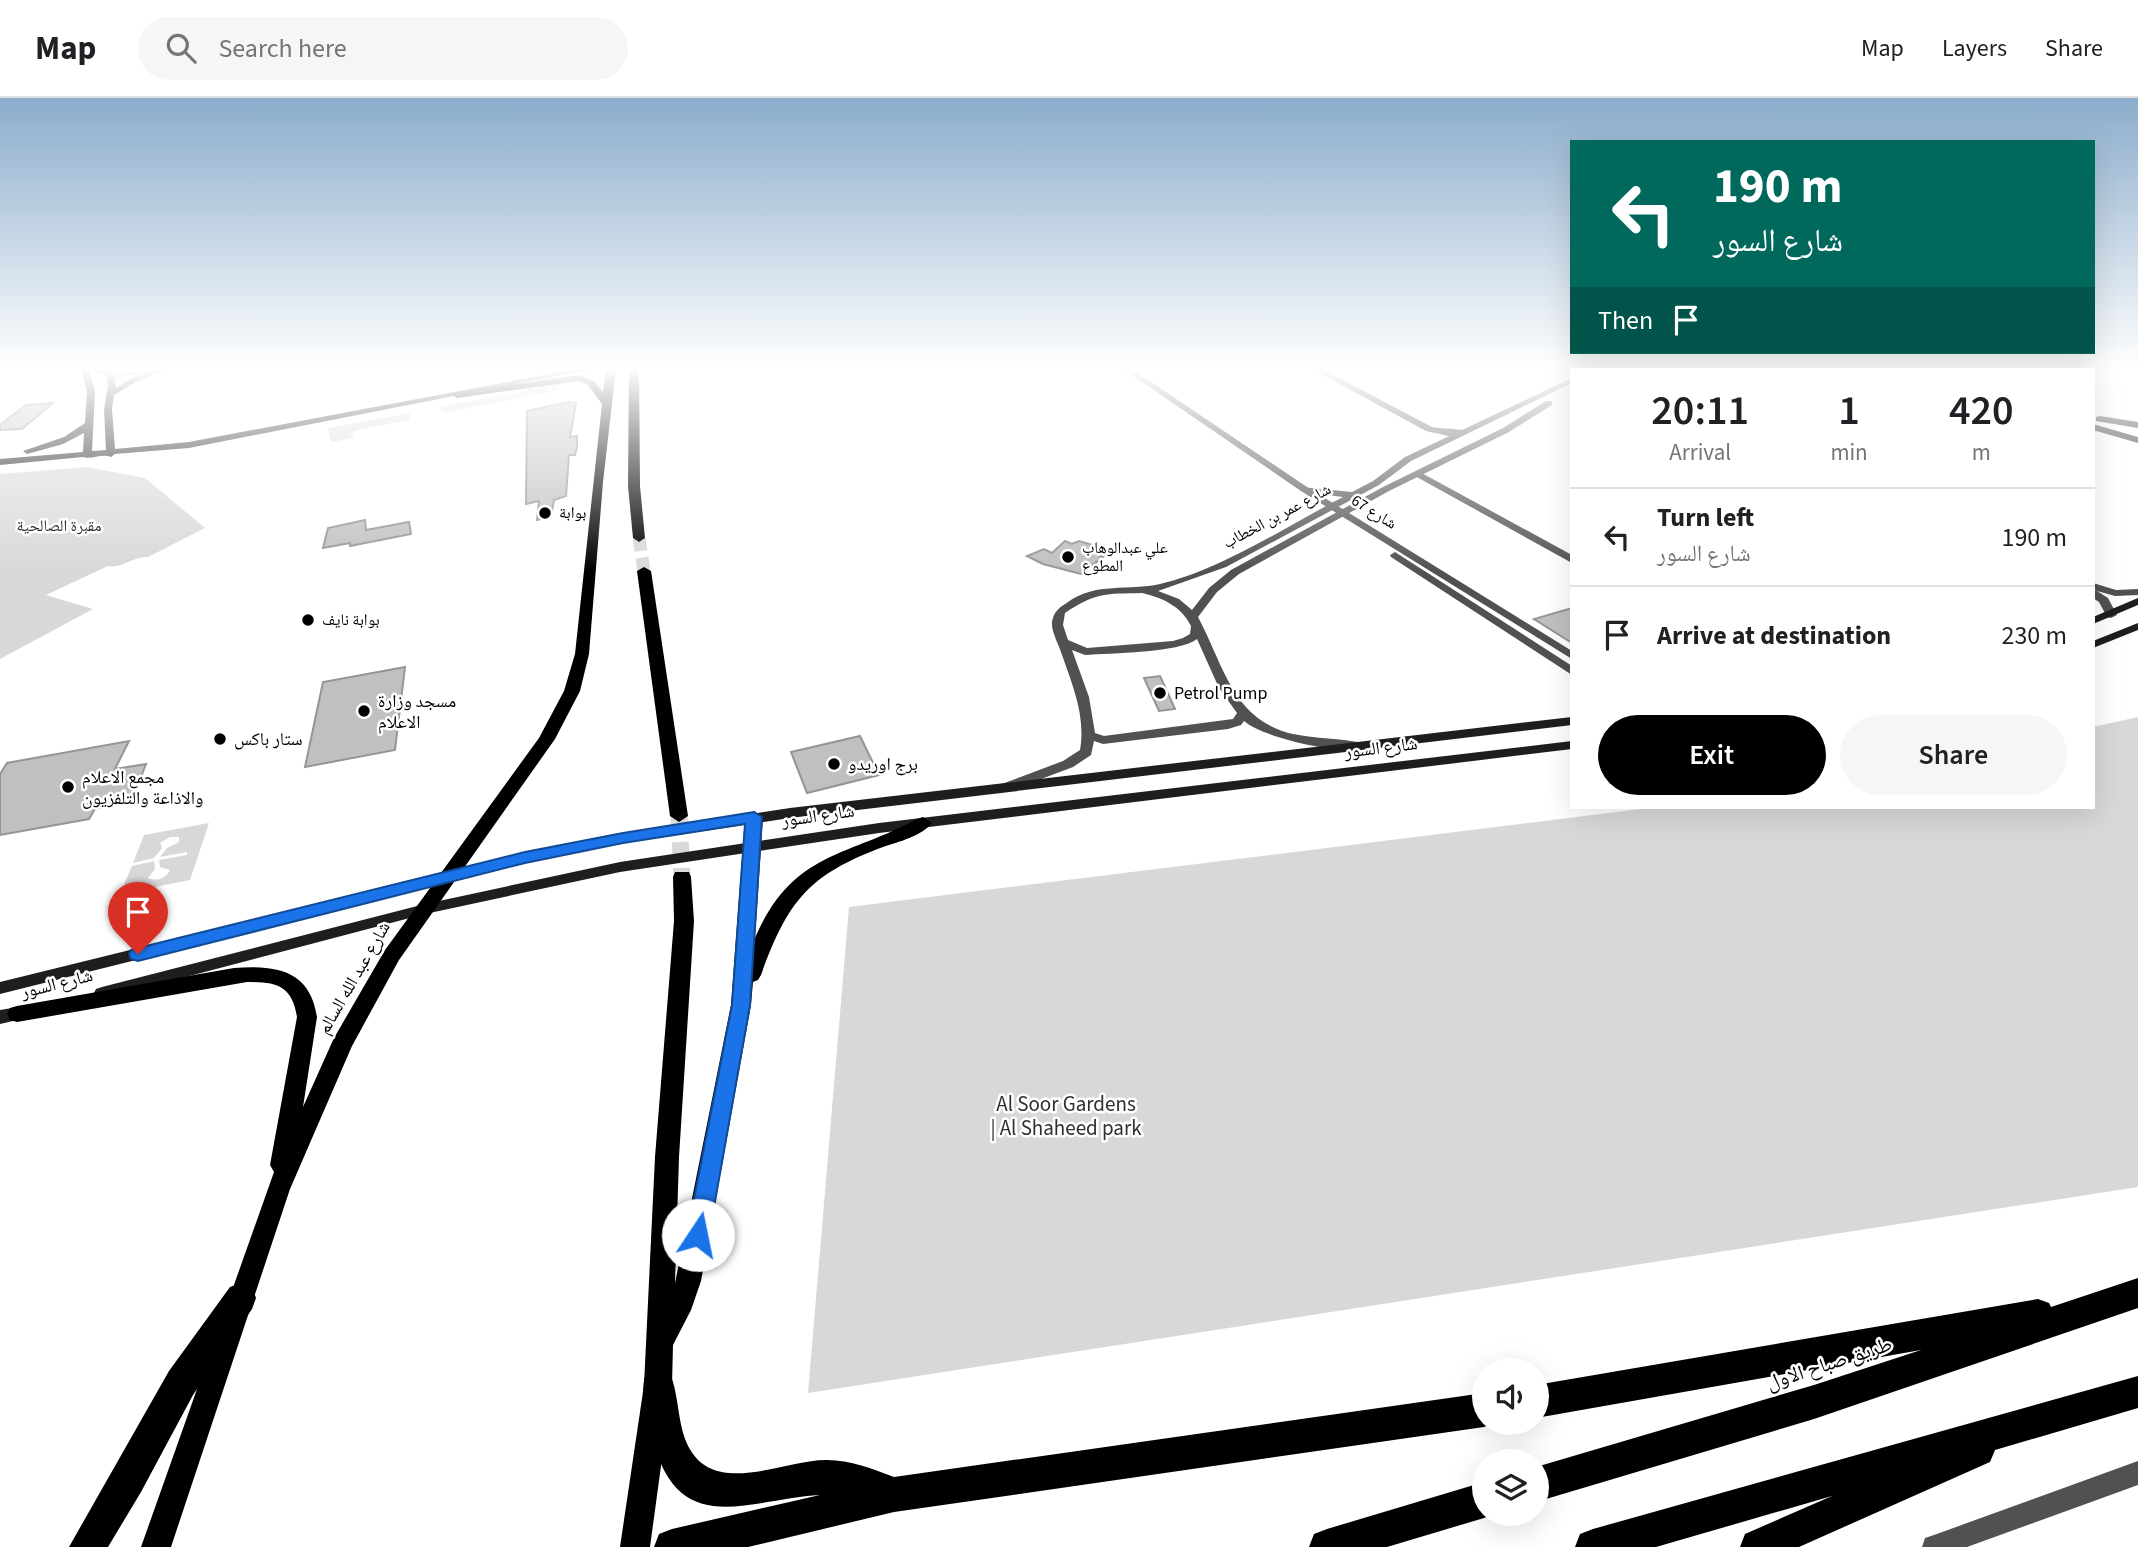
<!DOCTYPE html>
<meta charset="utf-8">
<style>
body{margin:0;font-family:"Source Sans 3","Noto Naskh Arabic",sans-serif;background:#f6f6f6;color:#202124;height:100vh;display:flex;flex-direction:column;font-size:26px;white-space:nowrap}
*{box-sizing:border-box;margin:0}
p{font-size:23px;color:#757577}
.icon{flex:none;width:38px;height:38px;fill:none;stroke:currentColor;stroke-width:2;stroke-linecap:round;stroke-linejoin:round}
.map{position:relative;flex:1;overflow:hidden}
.sheet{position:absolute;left:1570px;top:270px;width:525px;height:441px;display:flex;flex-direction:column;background:#fff;border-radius:0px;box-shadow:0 7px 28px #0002}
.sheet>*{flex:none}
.banner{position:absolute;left:1570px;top:42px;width:525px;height:214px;border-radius:0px;box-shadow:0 7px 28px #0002;background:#00695c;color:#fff;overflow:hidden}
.tools{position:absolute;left:1472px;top:1260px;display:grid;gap:14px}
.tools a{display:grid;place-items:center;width:77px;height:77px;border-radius:50%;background:#fff;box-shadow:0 7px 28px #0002;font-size:35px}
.pin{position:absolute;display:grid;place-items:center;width:60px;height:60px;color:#fff;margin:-72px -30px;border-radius:50% 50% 50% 0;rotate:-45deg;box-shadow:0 0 7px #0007}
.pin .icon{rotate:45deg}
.me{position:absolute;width:77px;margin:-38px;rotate:11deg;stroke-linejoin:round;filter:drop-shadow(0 0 5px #0008)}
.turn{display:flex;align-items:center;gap:24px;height:147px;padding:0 28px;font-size:32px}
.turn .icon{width:91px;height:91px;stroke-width:2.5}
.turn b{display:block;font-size:49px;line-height:60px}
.then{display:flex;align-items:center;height:66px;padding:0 28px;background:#0003;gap:14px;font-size:26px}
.eta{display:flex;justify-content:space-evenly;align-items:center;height:119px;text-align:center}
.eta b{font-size:42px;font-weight:600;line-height:49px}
.action{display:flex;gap:14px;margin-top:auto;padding:14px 28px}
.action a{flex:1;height:80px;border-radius:42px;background:#000;color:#fff;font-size:28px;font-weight:600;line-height:80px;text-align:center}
.action a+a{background:#f6f6f6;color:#202124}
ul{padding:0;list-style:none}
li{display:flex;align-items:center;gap:21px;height:98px;padding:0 28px;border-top:2px solid #e0e0e0}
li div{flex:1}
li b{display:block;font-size:26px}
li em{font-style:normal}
header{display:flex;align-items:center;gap:42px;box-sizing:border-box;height:98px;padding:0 35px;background:#fff;border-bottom:2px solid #e0e0e0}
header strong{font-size:33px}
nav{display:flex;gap:38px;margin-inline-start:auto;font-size:24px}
.search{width:490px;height:63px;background:#f6f6f6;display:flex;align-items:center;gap:18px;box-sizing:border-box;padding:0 24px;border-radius:38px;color:#757577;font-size:26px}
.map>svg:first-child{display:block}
.green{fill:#d8d8d8}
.building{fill:#c0c0c0;stroke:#959595;stroke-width:2}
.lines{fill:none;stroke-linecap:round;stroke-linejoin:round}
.primary-tunnel-far1{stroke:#d9d9d9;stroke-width:13;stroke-dasharray:13 7;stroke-linecap:butt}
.primary-tunnel{stroke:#d9d9d9;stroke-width:17;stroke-dasharray:17 9;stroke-linecap:butt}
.minor{fill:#515151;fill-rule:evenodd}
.tertiary{fill:#515151;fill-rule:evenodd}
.secondary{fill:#1e1e1e;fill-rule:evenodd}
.primary{fill:#000;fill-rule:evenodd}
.motorway{fill:#000;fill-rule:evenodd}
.route{fill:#1a73e8;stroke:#114b97;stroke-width:2}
.poi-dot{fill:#000;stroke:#fff;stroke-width:2.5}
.labels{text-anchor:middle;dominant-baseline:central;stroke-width:5;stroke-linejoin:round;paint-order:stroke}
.far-street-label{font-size:16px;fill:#000;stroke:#fff}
.far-poi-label{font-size:16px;fill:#000;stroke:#fff;text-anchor:start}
.far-park-label{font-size:16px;fill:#2f2f2f;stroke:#fff}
.poi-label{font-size:18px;fill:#000;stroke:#fff;text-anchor:start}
.street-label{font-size:18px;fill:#000;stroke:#fff}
.near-park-label{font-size:21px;fill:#2f2f2f;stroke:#fff}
.near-street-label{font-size:21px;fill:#000;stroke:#fff}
</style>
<header>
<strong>Map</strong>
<div class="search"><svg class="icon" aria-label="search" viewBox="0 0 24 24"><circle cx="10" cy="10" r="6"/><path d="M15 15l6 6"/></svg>Search here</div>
<nav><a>Map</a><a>Layers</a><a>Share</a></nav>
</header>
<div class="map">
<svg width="2138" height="1449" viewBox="0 0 2138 1449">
<rect width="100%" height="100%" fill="#fff"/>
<g class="green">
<polygon points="557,286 559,292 444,315 438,309"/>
<polygon points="410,315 409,322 353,333 351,336 354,340 331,344 328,330"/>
<path d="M 87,369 L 145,380 L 205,430 L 148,459 C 133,458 122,471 108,468 L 46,497 L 93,511 L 0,561 L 0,376 Z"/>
<polygon points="2138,619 2138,1089 808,1295 849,809 1657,709 2093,709 2093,629"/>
<path d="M 209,725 L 190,782 L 120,796 L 132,768 L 154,763 L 155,771 L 148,780 C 156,784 167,780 170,772 L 160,769 L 159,762 L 187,757 L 187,754 L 160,759 L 167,750 L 179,744 L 179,739 L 170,739 L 160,745 L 162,750 L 154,760 L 133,765 L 144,737 Z"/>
</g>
<g class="building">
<polygon points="568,304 576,305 570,339 577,338 577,349 575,357 569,357 566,398 554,402 551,419 537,422 539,403 526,406 527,313"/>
<polygon points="53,305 22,331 0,332 0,327 26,307"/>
<polygon points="365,422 366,432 409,424 411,436 350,448 350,445 323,450 328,430"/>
<polygon points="1065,443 1072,446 1079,443 1110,452 1100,458 1103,459 1081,476 1043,466 1027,458 1044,451 1052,455"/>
<polygon points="1572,510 1572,545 1534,521"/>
<polygon points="405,569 395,652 305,669 323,584"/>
<polygon points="1160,578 1175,611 1159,613 1144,580"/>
<polygon points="860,638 879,677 807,695 791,654"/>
<polygon points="129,643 115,671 146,666 132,702 95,711 89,721 0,737 0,676 7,665"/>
</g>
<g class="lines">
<polyline class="primary-tunnel-far1" points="639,440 644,473"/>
<polyline class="primary-tunnel" points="679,718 682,779"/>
<g class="minor">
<polygon points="1123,271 1132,271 1307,389 1572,553 1572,561 1301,393"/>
<path d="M 1312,271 L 1322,271 L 1432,329 C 1441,331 1461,330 1467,334 L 1449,338 L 1426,333 Z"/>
<polygon points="1418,373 1572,457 1572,465 1415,378 1415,374"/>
<polygon points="1395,454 1572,568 1572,577 1391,459 1390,457"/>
<polygon points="2093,485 2116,492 2138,491 2138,497 2115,498 2097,493 2108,500 2117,517 2111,520 2107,519 2099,504 2093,500 2093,492 2097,493 2093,491"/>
</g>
<g class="tertiary">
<path d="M 88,271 C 97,271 103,274 111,275 C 123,277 150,271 165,271 L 111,280 Z"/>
<path d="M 1572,280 L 1572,285 L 1411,363 L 1379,387 L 1226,469 L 1158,493 L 1179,501 L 1192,512 L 1209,490 L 1231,472 L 1383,389 L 1503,330 L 1546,303 L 1552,303 L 1552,307 L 1509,334 L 1389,393 L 1239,476 L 1217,494 L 1198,519 C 1224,567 1232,622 1293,636 C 1316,641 1340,640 1363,645 L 1364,648 L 1363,651 C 1337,656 1264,640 1244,623 L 1241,627 L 1228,631 L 1103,646 L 1094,643 L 1091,657 L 1073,669 L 1009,693 L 999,693 L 997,690 L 999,687 L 1063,663 L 1080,652 C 1086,617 1072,586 1061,554 C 1058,545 1051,533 1052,524 C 1054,513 1059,510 1068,504 C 1096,484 1128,493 1160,486 C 1219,473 1289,427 1343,399 L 1304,394 L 1301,393 L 1301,389 L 1352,394 L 1373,383 L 1405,359 ZM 1142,495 C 1163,500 1181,508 1191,528 L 1190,536 L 1183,540 L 1173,543 L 1087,550 L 1068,542 L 1063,527 L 1065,515 C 1096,494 1106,496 1142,495 ZM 1197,541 L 1219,590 L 1237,615 L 1233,621 L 1104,638 L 1095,635 L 1089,599 L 1072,552 L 1085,557 C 1110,555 1179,555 1197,541 Z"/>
<polygon points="2138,1363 2138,1387 1967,1449 1922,1449 1925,1440 1934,1437"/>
</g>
<g class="secondary">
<path d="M 81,271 L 89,271 L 95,294 L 92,353 L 106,352 L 104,311 L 108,287 L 105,271 L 113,271 L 116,290 C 131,280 148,271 167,271 L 136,284 L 114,297 L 112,311 L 115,351 L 189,344 L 576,271 L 592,271 L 189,350 L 115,356 L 111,359 C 102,355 91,362 83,359 L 0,367 L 0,361 L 83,354 L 84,335 L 63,346 L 27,356 L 23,353 L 64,339 L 85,325 L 87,294 Z"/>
<polygon points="2138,500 2138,507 2093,526 2093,519"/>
<polygon points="2138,525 2138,532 2093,550 2093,543"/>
<polygon points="1572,619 1572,627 790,720 623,745 525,765 0,896 0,884 525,755 623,735 790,710"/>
<polygon points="1572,643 1572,651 879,735 620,774 425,816 102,901 96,899 94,895 96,891 102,889 425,806 620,764 879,725"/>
<polygon points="24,908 30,909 32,914 30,919 0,926 0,912"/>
</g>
<g class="primary">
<path d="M 606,271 L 616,271 L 603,384 L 589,556 L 580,593 L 555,641 L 399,862 L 352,948 L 290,1091 L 171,1449 L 141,1449 L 274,1074 L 270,1067 L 297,919 C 292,887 276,884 247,884 L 17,924 L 10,922 L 7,916 L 10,910 L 17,908 L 234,870 C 276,867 310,872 317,919 L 303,1009 L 334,940 L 385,852 L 539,640 L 564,593 L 575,556 L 602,306 L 588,287 L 579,283 L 457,300 L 452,297 L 457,294 L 580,277 L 594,283 L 603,294 Z"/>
<polygon points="629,271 639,271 640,388 645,440 639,444 633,440 628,388"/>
<polygon points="2100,318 2138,324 2138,330 2096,323 2096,319"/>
<polygon points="2093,326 2138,339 2138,345 2093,332"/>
<polygon points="644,469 651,473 688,718 679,724 670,718 637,473"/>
<path d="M 754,713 L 763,719 L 755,840 C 793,753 845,760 917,721 L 923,719 L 932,725 C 922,738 898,744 883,749 C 808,777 788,803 761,877 L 758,882 L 753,884 L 751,907 L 701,1183 L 691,1212 L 673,1247 L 672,1287 L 650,1449 L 620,1449 L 644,1287 L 655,1059 L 674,823 L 673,779 L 675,774 L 689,774 L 691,779 L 694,823 L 679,1059 L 675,1185 L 731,907 L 745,719 Z"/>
</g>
<g class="motorway">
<polygon points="2138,1180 2138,1210 1814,1321 1536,1404 1536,1369 1814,1287 1921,1252 1536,1320 1536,1287 2038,1201 2049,1205 2051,1209"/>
<polygon points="241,1185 252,1189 256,1200 252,1211 193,1297 141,1394 108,1449 69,1449 169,1273 230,1189"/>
<path d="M 658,1271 L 670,1275 C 680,1300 677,1331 691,1353 C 719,1398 786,1361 827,1362 C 850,1362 873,1371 894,1379 L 1484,1295 L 1484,1325 L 1493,1325 L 1484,1329 L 894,1414 L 748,1449 L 654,1449 L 659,1436 L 672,1431 L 820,1397 C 747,1401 678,1443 652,1339 C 647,1319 639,1294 646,1275 Z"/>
<polygon points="2138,1278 2138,1310 1995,1352 1990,1364 1799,1449 1740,1449 1745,1436 1832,1398 1656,1449 1575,1449 1580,1436 1593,1431"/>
<polygon points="1484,1384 1484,1416 1493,1416 1484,1420 1387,1449 1309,1449 1314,1436 1327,1431"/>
</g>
</g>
<linearGradient id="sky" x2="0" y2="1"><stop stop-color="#8baccb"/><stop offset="0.57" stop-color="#fff"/><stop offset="1" stop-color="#fff" stop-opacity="0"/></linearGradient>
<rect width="2138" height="474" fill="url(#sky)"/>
<polygon class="route" points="754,714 762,719 750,907 709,1137 706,1144 698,1147 690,1144 687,1137 732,907 745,726 623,745 525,765 138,863 131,861 129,856 131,852 138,850 525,754 623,735"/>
<g class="poi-dot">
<circle cx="545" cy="415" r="7"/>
<circle cx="1068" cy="459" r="7"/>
<circle cx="308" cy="522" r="7"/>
<circle cx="1160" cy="595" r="7"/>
<circle cx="364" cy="613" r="7"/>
<circle cx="220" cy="641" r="7"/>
<circle cx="834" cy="666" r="7"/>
<circle cx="68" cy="689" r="7"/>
</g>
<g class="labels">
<g class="far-street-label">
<text transform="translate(1374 414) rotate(32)">شارع 67</text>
<text transform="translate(1277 418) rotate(-28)">شارع عمر بن الخطاب</text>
</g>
<g class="far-poi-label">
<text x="559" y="415">بوابة</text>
<text x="1082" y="450">علي عبدالوهاب<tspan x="1082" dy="18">المطوع</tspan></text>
<text x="322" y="522">بوابة نايف</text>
</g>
<g class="far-park-label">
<text x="59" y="428">مقبرة الصالحية</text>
</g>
<g class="poi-label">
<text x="1174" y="595">Petrol Pump</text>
<text x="378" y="603">مسجد وزارة<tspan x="378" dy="21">الاعلام</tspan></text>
<text x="234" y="641">ستار باكس</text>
<text x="848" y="666">برج اوريدو</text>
<text x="82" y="679">مجمع الاعلام<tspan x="82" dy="21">والاذاعة والتلفزيون</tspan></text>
</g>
<g class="street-label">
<text transform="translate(1381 650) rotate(-7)">شارع السور</text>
<text transform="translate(818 718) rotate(-8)">شارع السور</text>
<text transform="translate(354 880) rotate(-60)">شارع عبد الله السالم</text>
<text transform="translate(57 886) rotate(-14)">شارع السور</text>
</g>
<g class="near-park-label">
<text x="1066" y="1006">Al Soor Gardens<tspan x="1066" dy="24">| Al Shaheed park</tspan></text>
</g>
<g class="near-street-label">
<text transform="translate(1829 1265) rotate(-18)">طريق صباح الاول</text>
</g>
</g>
</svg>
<div class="tools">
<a><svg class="icon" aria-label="sound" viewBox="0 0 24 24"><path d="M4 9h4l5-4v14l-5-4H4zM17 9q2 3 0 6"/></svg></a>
<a><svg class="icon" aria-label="layers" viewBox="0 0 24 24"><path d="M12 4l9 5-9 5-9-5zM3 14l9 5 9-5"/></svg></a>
</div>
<div class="pin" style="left:138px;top:856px;background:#d93025"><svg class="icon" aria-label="arrive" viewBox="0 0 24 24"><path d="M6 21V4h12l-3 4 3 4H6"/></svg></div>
<svg class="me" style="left:698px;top:1137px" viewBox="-20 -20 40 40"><circle r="19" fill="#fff"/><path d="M0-13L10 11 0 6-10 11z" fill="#1a73e8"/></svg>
<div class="banner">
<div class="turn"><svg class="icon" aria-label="left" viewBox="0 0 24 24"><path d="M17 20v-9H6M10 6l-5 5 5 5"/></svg><div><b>190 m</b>شارع السور</div></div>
<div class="then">Then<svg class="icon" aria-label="arrive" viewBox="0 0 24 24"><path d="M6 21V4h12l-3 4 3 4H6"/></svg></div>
</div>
<section class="sheet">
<div class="eta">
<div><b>20:11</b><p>Arrival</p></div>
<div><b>1</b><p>min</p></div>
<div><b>420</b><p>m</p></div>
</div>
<ul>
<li><svg class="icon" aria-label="left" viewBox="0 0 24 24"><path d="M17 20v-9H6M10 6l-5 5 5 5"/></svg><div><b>Turn left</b><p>شارع السور</p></div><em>190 m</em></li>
<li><svg class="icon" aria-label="arrive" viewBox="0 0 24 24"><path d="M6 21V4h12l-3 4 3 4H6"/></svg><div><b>Arrive at destination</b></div><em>230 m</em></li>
</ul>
<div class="action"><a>Exit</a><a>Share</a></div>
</section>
</div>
